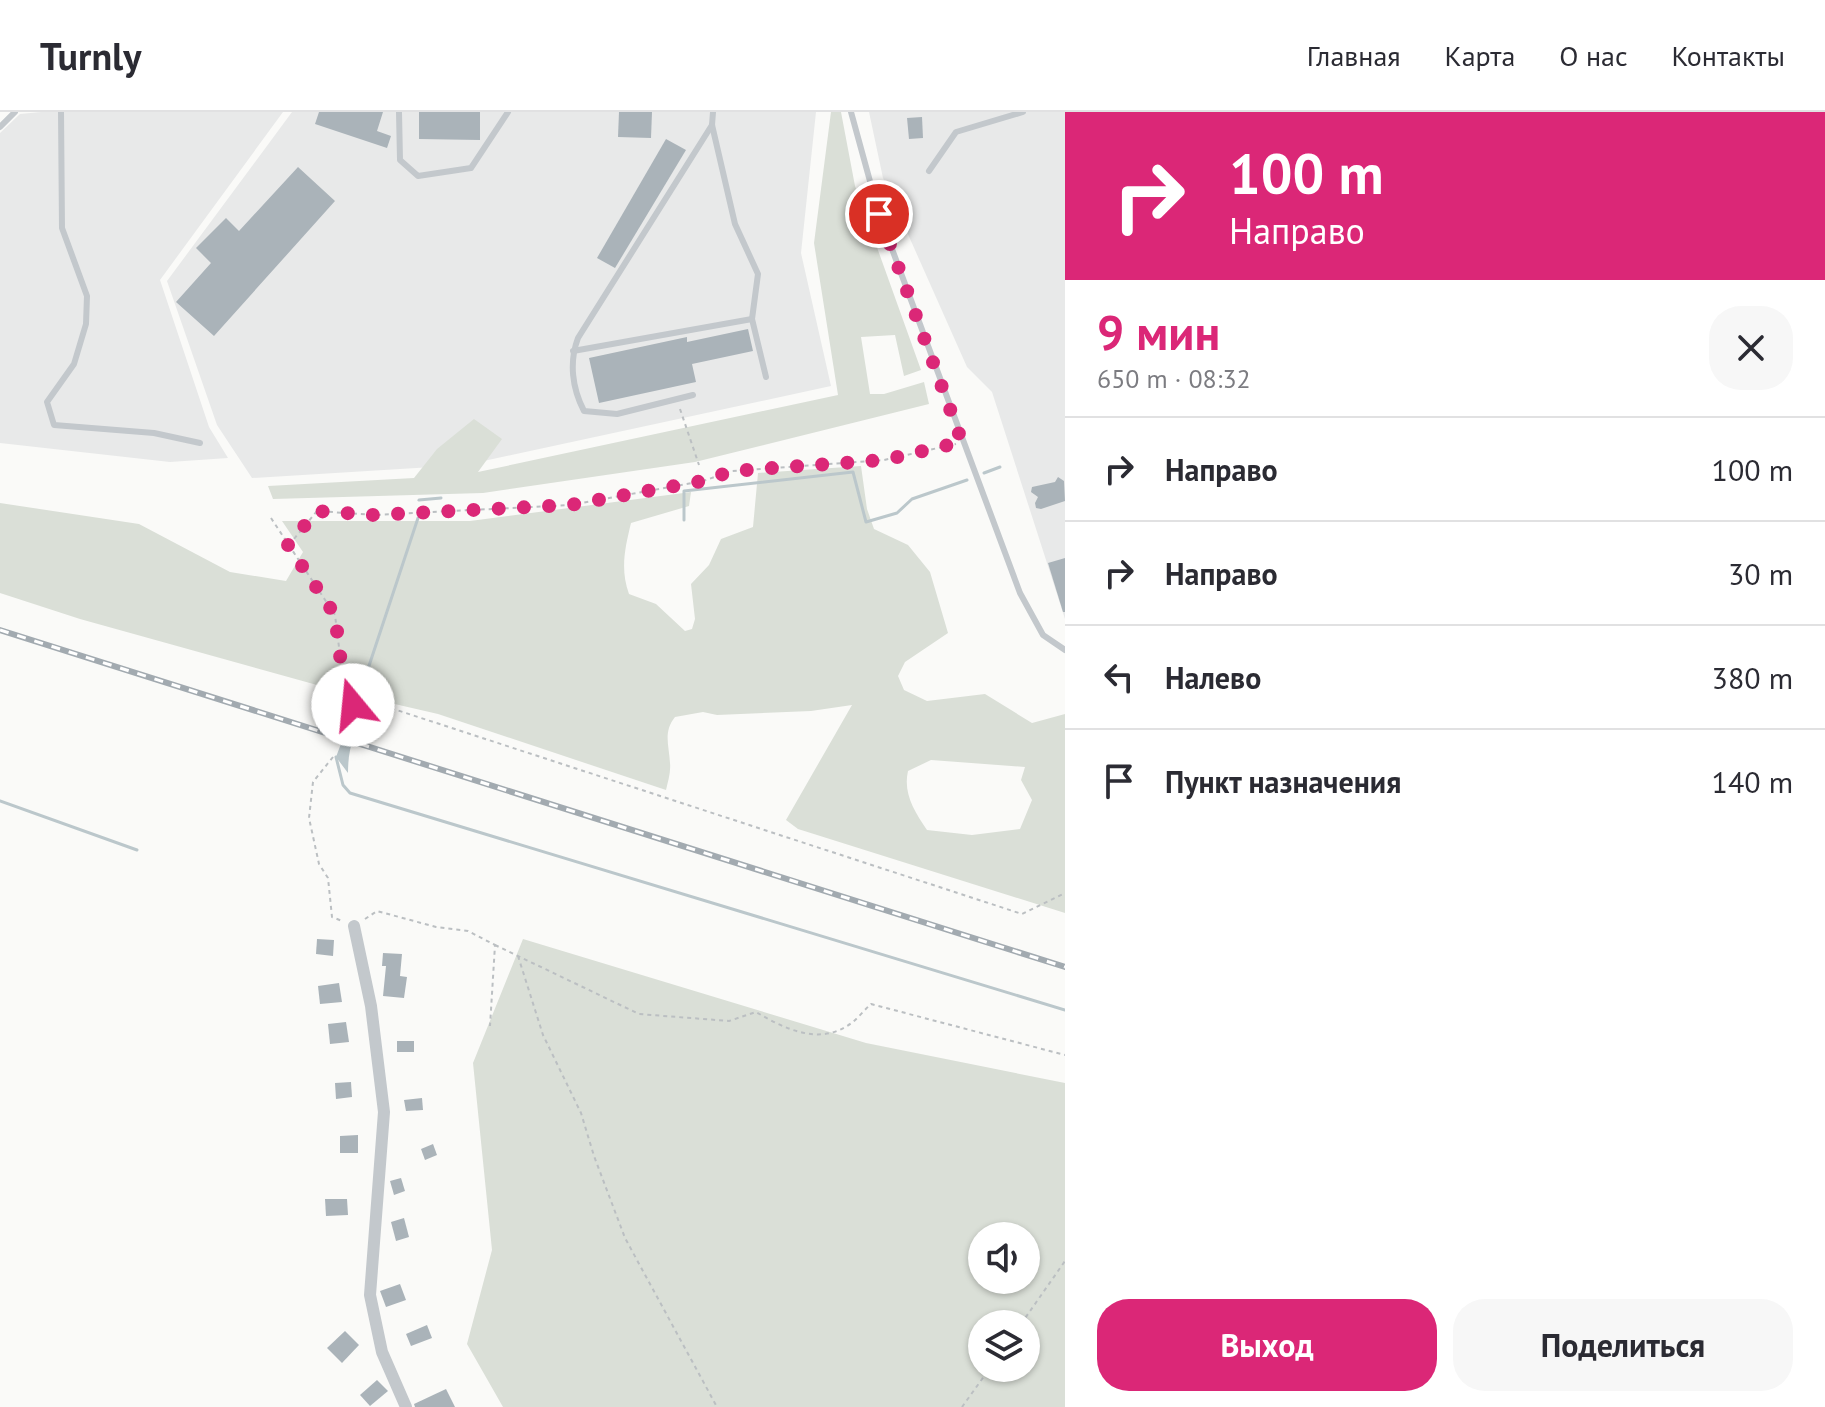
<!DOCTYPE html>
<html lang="ru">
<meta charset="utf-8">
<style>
body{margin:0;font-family:"PT Sans",sans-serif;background:#f7f7f7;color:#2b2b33;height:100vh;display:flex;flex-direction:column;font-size:30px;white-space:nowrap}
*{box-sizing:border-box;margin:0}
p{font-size:26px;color:#7c7c81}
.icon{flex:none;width:44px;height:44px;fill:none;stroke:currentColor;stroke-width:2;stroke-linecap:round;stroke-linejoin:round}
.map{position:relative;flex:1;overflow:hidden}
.drawer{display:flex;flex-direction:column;background:#fff;width:760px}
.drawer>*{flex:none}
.banner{background:#db2777;color:#fff;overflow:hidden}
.controls{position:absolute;left:968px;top:1110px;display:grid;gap:16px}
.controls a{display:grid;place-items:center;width:72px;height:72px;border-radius:50%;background:#fff;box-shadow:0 2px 6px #0004;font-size:40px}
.pin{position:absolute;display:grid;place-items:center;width:68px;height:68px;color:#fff;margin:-34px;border:4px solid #fff;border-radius:50%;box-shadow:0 2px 8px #0007}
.me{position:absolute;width:88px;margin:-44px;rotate:343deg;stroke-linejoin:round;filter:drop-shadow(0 0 6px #0008)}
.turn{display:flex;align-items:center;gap:28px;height:168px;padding:0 32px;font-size:36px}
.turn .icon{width:104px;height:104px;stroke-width:2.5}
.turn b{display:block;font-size:56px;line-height:68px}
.round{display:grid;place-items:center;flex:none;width:84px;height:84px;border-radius:32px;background:#f7f7f7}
.head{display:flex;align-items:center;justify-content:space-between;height:136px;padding:0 32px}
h1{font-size:48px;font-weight:700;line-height:60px;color:#db2777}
.cta{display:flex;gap:16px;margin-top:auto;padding:16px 32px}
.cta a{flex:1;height:92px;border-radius:32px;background:#db2777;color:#fff;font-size:32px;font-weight:700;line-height:92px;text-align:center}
.cta a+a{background:#f7f7f7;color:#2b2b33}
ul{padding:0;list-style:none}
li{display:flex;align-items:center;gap:24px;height:104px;padding:0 32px;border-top:2px solid #e1e1e2}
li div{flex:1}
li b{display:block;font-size:30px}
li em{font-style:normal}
header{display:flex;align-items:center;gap:48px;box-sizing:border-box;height:112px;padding:0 40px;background:#fff;border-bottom:2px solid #e1e1e2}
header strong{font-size:38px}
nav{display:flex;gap:44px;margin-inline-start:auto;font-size:28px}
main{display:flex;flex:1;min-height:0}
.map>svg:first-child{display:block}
.built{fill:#e8e9e9}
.green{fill:#dadfd7;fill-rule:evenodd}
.water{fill:#bbc7cb}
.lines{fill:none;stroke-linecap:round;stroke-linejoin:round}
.stream{stroke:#bbc7cb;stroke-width:3}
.building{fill:#aab3b9}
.path{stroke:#bbbfc2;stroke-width:2;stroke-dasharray:4 4;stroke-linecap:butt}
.lane{stroke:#c3c8cc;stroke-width:6}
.street{stroke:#c3c8cc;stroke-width:12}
.rail-casing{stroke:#a2aab0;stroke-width:6}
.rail{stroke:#fff;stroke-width:3;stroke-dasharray:9;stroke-linecap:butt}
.route{stroke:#db2777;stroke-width:14;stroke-dasharray:0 25.2}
</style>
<header>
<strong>Turnly</strong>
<nav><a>Главная</a><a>Карта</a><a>О нас</a><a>Контакты</a></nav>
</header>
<main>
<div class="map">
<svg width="1065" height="1295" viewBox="0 0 1065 1295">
<rect width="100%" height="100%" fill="#fafaf8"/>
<g class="built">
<polygon points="41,0 283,0 160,168 209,315 228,346 170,350 0,331 0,21 20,2"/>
<polygon points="292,0 816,0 801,141 831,274 465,353 252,366 217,313 167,169"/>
<polygon points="869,0 1065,0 1065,507 992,280 967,255 883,66"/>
</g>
<g class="green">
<polygon points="831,0 841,0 855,74 921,258 904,264 895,223 861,225 870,282 884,282 924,270 929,292 695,350 483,381 273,387 268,374 414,366 437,337 474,307 502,327 478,360 838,283 814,131"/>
<path d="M 861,354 L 867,397 L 874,417 L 908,433 L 930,460 L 948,521 L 905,550 L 898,564 L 904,578 L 927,589 L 985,582 L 1032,611 L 1065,602 L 1065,801 L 798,717 L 786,708 L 852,593 L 811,599 L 717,603 L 703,600 L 675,605 C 663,620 669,633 670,651 C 671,660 668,669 666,678 L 438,602 L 373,587 C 372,601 362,604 350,608 L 355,596 L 353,583 L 80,507 L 0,481 L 0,391 L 139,412 L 230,460 L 286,469 L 303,440 L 282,409 L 470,409 L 691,380 L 689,394 L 631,411 C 625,436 620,457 629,482 L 656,492 L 685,519 L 692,517 L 695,507 L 691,472 L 709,453 L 721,427 L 753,415 L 758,361 ZM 931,648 L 1025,655 L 1021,668 L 1032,688 L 1020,717 L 972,723 L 927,718 C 914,699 903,681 908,659 Z"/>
<path d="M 523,827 L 866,931 L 1065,971 L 1065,1295 L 503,1295 L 467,1232 L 492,1138 L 473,951 ZM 982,1124 L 1026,1124 L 1026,1168 L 982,1168 ZM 982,1212 L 1026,1212 L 1026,1256 L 982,1256 Z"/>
</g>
<path class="water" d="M 367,602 C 353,620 348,638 348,661 L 336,645 L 350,608 Z"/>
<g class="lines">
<g class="stream">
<polyline points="984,361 1000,355"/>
<polyline points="419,388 441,386"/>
<polyline points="684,408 684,379 853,360 866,410 897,401 912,387 967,368"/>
<polyline points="355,596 418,406"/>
<polyline points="336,645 343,673 350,681 1065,898"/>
<polyline points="0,689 137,738"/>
</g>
</g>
<g class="building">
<polygon points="319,0 383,0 377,19 391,24 387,36 315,12"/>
<polygon points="419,0 480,0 480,28 419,27"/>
<polygon points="619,0 652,0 651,26 618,25"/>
<polygon points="922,5 923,26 909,27 907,6"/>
<polygon points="666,27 686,38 615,156 597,146"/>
<polygon points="298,55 335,89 214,224 176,190 211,151 196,136 226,106 239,119"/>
<polygon points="748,217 753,239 692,252 696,270 599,291 589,246 687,225 687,230"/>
<polygon points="1058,365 1064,369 1065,389 1041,397 1036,396 1035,391 1038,385 1031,380 1032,375 1055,370"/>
<polygon points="1065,446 1065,500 1063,500 1048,451"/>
<polygon points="317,827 334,828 333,844 316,842"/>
<polygon points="383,841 402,842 400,864 407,865 404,886 383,884 386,854 382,854"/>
<polygon points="339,871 342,890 320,892 318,874"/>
<polygon points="346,910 349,930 330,932 328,912"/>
<rect x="397" y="929" width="17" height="11"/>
<polygon points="351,970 352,985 336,987 335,971"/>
<polygon points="422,986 423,998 406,999 404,988"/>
<polygon points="358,1023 358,1041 340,1041 340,1024"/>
<polygon points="433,1032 437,1043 425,1048 421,1037"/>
<polygon points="401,1066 405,1079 394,1083 390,1069"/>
<polygon points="325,1087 347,1087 348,1103 326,1104"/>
<polygon points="404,1106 409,1125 396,1129 391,1110"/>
<polygon points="400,1172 406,1188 386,1195 380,1179"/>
<polygon points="427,1213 432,1226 411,1234 406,1222"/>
<polygon points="345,1219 359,1233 342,1251 327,1236"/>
<polygon points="377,1268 388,1279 370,1294 360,1283"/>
<polygon points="446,1277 455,1295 415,1295 414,1292"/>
</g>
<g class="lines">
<g class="path">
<polyline points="680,297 699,353"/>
<polyline points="271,406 335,503 342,559 353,593 369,589 1022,802 1065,781"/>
<polyline points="289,433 317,399 374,403 570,393 703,369 732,359 884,348 956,332"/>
<polyline points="333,645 313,670 309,706 319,752 328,766 332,805 342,809"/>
<polyline points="365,807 377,799 436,815 468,819 495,833 490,914"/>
<path d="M 495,833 L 639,902 L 729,909 L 756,900 C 783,916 817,933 847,914 C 856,909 863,899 871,892 L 1065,943"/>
<polyline points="518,844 543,923 581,1001 594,1044 625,1126 717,1295"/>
<polyline points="1021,1212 1065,1149"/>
<polyline points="962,1295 990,1256"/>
</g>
<g class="lane">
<polyline points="61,0 62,116 87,184 86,212 74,252 47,290 54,313 154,321 200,331"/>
<polyline points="399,0 400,48 418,64 471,56 508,0"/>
<polyline points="713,0 712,13 735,112 758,162 752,207 766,265"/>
<polyline points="851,0 879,102 1020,481 1043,523 1065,538"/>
<polyline points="0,15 15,0"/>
<polyline points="929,59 956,20 1023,0"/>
<polyline points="573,239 752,207"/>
<path d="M 693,283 L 617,302 L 584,299 C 572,276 569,250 578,226 L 712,13"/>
</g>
<polyline class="street" points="354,814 371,894 384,1000 370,1183 382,1240 406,1295"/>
<defs>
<polyline id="rail" points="0,518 1065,855"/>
</defs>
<use href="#rail" class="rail-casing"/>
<use href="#rail" class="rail"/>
</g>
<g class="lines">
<polyline class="route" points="353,593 342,559 335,503 288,433 317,399 374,403 570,393 703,369 732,359 884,348 962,330 879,102"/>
</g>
</svg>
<div class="controls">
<a><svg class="icon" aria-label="sound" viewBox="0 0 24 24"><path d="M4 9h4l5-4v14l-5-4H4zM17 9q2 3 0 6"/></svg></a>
<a><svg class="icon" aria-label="layers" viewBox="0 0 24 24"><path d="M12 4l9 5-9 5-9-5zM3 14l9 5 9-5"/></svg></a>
</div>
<div class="pin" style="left:879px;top:102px;background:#d93025"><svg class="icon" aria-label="arrive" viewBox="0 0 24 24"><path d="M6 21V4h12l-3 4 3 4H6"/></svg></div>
<svg class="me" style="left:353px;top:593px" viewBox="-20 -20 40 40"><circle r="19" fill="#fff"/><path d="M0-13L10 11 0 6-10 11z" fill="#db2777"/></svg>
</div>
<section class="drawer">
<div class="banner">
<div class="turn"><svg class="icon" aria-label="right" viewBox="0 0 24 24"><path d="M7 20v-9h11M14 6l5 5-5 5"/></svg><div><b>100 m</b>Направо</div></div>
</div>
<div class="head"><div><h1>9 мин</h1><p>650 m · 08:32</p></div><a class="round"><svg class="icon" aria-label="close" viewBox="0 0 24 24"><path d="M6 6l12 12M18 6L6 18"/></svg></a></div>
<ul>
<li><svg class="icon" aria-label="right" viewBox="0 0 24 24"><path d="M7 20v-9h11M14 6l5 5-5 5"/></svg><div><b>Направо</b></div><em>100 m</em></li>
<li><svg class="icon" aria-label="right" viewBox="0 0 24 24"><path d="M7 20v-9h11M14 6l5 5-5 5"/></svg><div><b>Направо</b></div><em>30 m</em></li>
<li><svg class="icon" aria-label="left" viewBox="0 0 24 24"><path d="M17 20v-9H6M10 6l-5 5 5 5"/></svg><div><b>Налево</b></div><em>380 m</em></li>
<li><svg class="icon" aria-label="arrive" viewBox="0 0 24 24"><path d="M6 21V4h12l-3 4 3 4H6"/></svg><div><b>Пункт назначения</b></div><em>140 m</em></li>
</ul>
<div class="cta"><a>Выход</a><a>Поделиться</a></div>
</section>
</main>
